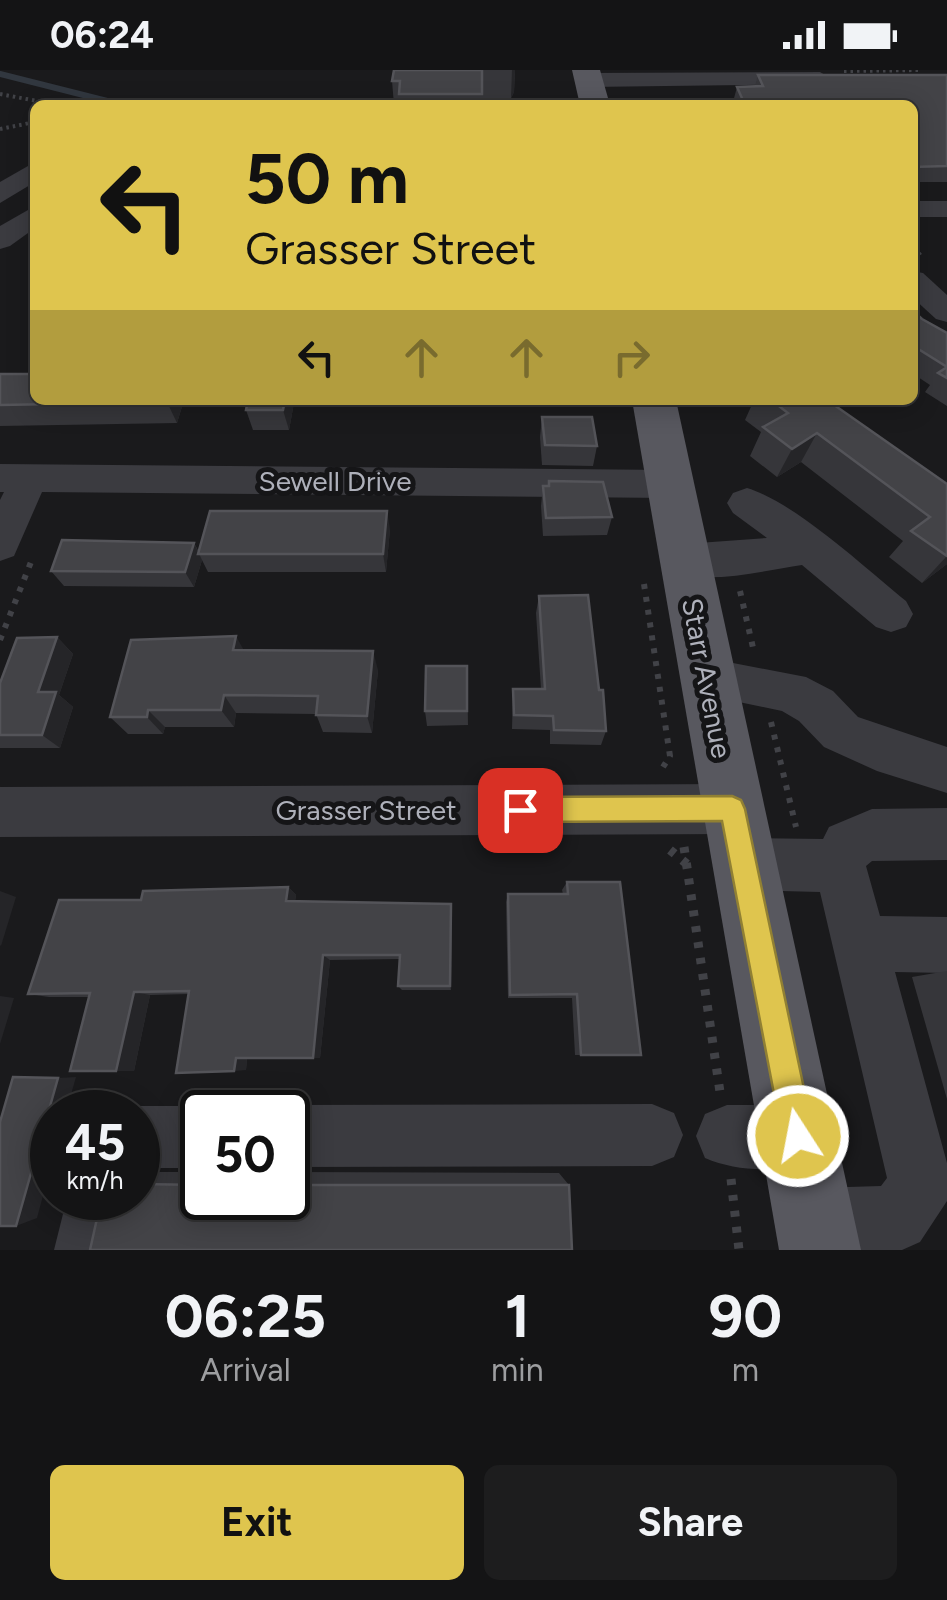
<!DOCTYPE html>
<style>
body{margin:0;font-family:Figtree,sans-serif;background:#1d1d1e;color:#f1f3f6;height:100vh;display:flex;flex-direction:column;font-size:38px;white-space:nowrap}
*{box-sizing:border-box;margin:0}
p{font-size:32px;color:#9d9ea0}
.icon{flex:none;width:55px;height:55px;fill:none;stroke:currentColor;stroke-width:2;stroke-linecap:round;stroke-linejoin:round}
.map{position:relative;height:1180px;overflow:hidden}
.drawer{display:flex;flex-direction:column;background:#141415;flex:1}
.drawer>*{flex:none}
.top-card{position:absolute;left:30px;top:30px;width:888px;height:305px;border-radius:15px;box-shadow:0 5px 25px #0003,0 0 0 2px #333334;background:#dfc54e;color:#111;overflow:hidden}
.speed{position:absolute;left:30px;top:1020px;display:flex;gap:20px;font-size:50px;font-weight:700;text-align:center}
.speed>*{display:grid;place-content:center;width:130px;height:130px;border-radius:50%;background:#141415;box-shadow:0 5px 25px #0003,0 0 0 2px #333334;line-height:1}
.speed small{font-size:25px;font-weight:400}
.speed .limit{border:5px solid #111;border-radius:15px;background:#fff;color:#111}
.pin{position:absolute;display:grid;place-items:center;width:85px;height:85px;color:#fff;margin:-42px;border-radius:20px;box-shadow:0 5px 15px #0006}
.me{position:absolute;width:110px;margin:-55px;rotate:349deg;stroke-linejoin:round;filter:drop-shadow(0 0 8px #0008)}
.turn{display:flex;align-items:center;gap:35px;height:210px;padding:0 50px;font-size:45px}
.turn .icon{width:130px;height:130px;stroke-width:2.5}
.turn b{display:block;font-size:70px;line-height:85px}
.lanes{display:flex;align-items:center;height:95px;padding:0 50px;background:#0003;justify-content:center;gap:50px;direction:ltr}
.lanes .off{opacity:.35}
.eta{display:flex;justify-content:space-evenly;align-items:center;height:170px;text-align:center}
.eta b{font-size:60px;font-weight:700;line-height:70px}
.primary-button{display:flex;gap:20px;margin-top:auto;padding:20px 50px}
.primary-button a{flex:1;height:115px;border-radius:15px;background:#dfc54e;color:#111;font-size:40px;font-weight:700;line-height:115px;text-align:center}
.primary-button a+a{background:#1d1d1e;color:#f1f3f6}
.status{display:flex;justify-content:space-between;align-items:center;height:70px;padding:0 50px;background:#141415;direction:ltr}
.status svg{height:28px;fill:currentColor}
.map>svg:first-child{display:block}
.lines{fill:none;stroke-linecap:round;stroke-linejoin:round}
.stream{stroke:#31373f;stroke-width:6}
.path-far2{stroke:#414247;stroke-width:4;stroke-dasharray:2.5 4;stroke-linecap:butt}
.path-far1{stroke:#414247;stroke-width:6;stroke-dasharray:5 8;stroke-linecap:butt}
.path{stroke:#414247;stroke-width:9;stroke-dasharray:6 10;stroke-linecap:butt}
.minor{fill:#3b3b40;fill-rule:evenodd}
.major{fill:#58585f;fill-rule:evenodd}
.wall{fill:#36363a}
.shaded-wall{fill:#252528}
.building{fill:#434347;stroke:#545459;stroke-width:2.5}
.route{fill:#dfc54e;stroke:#918033;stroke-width:2.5}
.labels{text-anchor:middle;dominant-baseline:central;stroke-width:10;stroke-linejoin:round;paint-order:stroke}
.street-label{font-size:28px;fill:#aeb0ba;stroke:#151517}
</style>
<div class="status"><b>06:24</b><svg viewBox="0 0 49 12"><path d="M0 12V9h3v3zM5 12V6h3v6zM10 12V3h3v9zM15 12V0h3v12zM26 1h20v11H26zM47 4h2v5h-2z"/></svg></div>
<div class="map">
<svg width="947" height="1180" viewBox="0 0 947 1180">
<rect width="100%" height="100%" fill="#1a1a1c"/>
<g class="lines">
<polyline class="stream" points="0,4 123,35"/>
<g class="path-far2">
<polyline points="844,1 921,0"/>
<polyline points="0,24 58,35"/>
<polyline points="0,59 35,52"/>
<polyline points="912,172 922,188"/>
</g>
<g class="path-far1">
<polyline points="644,514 670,686 663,697"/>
<polyline points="740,521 754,582"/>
<polyline points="0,570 31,492"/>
<polyline points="771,652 796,757"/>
</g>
<g class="path">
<polyline points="684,777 720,1022"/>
<polyline points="670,780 687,794"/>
<polyline points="731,1109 739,1180"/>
</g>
<g class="minor">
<polygon points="820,2 832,9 828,14 589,17 577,10 589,3"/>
<polygon points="35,92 35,112 0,133 0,112"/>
<rect x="912" y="131" width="35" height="16"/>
<polygon points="35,136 35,158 10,176 0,179 0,156"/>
<polygon points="912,201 923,203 947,225 947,252 936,249 912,227"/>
<polygon points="0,394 669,400 683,404 688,414 683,424 669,428 42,422 14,486 0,491 0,430 4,422 0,422"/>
<path d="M 747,418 C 796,433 865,498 906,531 L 913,544 L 906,557 L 891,562 L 876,557 L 802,495 C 761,501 710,515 669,502 L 663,490 L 669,478 L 684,474 L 767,468 L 733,443 L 727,433 L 733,423 Z"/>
<polygon points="707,588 806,607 833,621 858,647 947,677 947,723 877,701 824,677 799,651 782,641 691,622 684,608 691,594"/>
<polygon points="732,714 750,722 757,739 750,756 732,764 0,767 0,717"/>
<polygon points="947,738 947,790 872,791 866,796 880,846 947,847 947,903 895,902 947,1093 947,1131 920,1172 902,1180 805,1180 792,1174 782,1151 792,1128 815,1118 881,1116 887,1108 820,822 743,820 724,813 717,794 724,775 743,768 823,769 829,757 872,739"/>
<polygon points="652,1034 674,1043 683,1065 674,1087 652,1096 288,1097 288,1042 269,1042 288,1035"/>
<path d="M 727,1035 L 798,1035 L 820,1044 L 829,1066 L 820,1088 C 785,1103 740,1103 705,1088 L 696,1066 L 705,1044 Z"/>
<polygon points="138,1036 202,1036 219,1042 202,1042 202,1098 138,1098 138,1042 121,1042"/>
<polygon points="67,1128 132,1128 122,1180 54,1180"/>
</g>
<g class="major">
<polygon points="572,0 600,0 610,35 580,35"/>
<polygon points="632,330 676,330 861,1180 779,1180"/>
</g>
</g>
<g class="wall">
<polygon points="394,0 515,0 514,22 511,28 482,29 482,35 394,35 392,11"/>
<polygon points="758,5 947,5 947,112 912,112 912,35 734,35 733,32 737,17 755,16"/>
<polygon points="912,240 922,249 947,263 947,336 925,322 930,315 912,303"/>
<polygon points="0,304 35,330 184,330 177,353 0,356"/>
<polygon points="754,330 827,330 947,414 947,494 922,513 889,487 903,471 801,392 777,407 750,386 761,362 745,350"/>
<polygon points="294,333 289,360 253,360 246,340"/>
<polygon points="542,347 597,376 593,396 542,395 540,367"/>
<polygon points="549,411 612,447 607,465 543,466 541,436 543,416 548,416"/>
<polygon points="390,459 386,502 208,502 202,490 194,517 64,516 51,501 194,473 199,482"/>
<polygon points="539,526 599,620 606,661 601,675 550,674 550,660 512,659 513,619 541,619 536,543"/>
<polygon points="57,567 73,584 59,625 73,637 60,678 0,678 0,613"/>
<polygon points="244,580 378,600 372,663 323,662 316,644 236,643 234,657 165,657 163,664 128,664 110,647"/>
<polygon points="467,596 468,655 427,656 425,641"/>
<polygon points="567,812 641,985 575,985 572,928 508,928 506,832 508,824 563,824 562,820"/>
<polygon points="288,817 296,825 295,831 452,840 451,920 402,920 398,916 400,889 330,890 320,988 247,988 246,1000 189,924 150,925 134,1001 89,927 49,927 28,924 141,830"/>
<polygon points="947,901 947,1029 912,907"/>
<polygon points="138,1102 202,1102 202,1128 288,1128 288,1102 559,1103 569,1115 98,1144 94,1139 138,1128"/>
</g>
<g class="shaded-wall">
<polygon points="512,0 515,0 514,22 511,28"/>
<polygon points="168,330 184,330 177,353 167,332"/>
<polygon points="285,330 293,330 294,333 289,360 283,340"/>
<polygon points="817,363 801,392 777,407 792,379"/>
<polygon points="387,441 390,459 386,502 383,484"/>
<polygon points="194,473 202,490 194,517 185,502"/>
<polygon points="947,486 947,494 922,513 946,487"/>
<polygon points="236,566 247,586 233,580"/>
<polygon points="57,567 73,584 59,625 73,637 60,678 42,665 38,622"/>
<polygon points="373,581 378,600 372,663 367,646"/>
<polygon points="224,625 236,643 234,657 221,640"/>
<polygon points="148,640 165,657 163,664 147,647"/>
<polygon points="288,817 296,825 294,838 286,831"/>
<polygon points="0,821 16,827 1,876 0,875"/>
<polygon points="451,834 452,840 451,920 450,916"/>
<polygon points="323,885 330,890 320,988 313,988"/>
<polygon points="134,922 150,925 134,1001 116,1001"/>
<polygon points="0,926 14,928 0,974"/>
<polygon points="236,988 247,988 246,1000 234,1001"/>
<polygon points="76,1007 66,1042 52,1042 52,1092 37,1148 16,1156 58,1008"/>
</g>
<g class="building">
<polygon points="394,0 482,0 482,24 399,24 400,11 392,11"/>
<polygon points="758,5 947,5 947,96 912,97 912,35 745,35 737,17 763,16"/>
<polygon points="912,240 922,249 947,263 947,308 938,303 947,297 912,275"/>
<polygon points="0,304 35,304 35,330 168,330 167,332 0,335"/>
<polygon points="248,330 285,330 283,340 246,340"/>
<polygon points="771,330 827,330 947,414 947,486 911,461 930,447 817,363 792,379 763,357 788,343"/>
<polygon points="542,347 592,347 597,376 545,375"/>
<polygon points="549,411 603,412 612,447 546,448 543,416 549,416"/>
<polygon points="210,441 387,441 383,484 198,484"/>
<polygon points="62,470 194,473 185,502 51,501"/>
<polygon points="588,525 599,620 603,620 606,661 554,660 553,646 514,645 513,619 545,619 539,526"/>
<polygon points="236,566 233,580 373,581 367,646 316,645 318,626 224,625 221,640 148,640 147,647 110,647 131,570"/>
<polygon points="57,567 38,622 56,622 42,665 0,665 0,613 17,568"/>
<polygon points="426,596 467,596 467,641 425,641"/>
<polygon points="567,812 620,812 641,985 581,985 577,924 510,925 508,824 568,824"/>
<polygon points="288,817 286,831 451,834 450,916 398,916 400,885 323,885 313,988 236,988 234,1001 176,1003 189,921 134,922 116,1001 70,1001 90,923 28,924 59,830 141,830 143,821"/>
<polygon points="13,1007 58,1008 16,1156 0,1156 0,1052"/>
<polygon points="138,1114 202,1115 202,1128 288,1128 288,1115 569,1115 572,1180 90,1180 98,1144 94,1139 77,1139 79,1128 138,1128"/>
</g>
<polygon class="route" points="732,726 741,730 745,739 814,1066 809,1078 798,1082 787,1078 782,1066 722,751 520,752 510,749 507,740 510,731 520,727"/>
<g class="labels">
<g class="street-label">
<text x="335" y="411">Sewell Drive</text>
<text transform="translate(707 608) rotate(79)">Starr Avenue</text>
<text x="366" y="740">Grasser Street</text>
</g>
</g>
</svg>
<div class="speed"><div>45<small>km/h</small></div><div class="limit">50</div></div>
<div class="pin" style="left:520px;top:740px;background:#d93025"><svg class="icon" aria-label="arrive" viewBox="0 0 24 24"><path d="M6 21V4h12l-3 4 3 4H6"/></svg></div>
<svg class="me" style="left:798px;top:1066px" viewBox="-20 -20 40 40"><circle r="17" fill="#dfc54e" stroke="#fff" stroke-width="3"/><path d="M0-11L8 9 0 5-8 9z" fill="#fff"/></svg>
<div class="top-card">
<div class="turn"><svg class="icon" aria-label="left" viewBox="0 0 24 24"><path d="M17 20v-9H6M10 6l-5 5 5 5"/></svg><div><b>50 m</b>Grasser Street</div></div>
<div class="lanes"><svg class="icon" aria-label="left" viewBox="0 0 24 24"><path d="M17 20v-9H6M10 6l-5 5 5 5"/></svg><svg class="icon off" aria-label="ahead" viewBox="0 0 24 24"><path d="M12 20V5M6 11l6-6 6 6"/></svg><svg class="icon off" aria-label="ahead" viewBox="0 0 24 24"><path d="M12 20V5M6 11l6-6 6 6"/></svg><svg class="icon off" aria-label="right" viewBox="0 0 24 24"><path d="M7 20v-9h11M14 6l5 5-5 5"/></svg></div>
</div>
</div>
<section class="drawer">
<div class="eta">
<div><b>06:25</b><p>Arrival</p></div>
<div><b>1</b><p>min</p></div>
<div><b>90</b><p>m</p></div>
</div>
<div class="primary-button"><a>Exit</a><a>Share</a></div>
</section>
